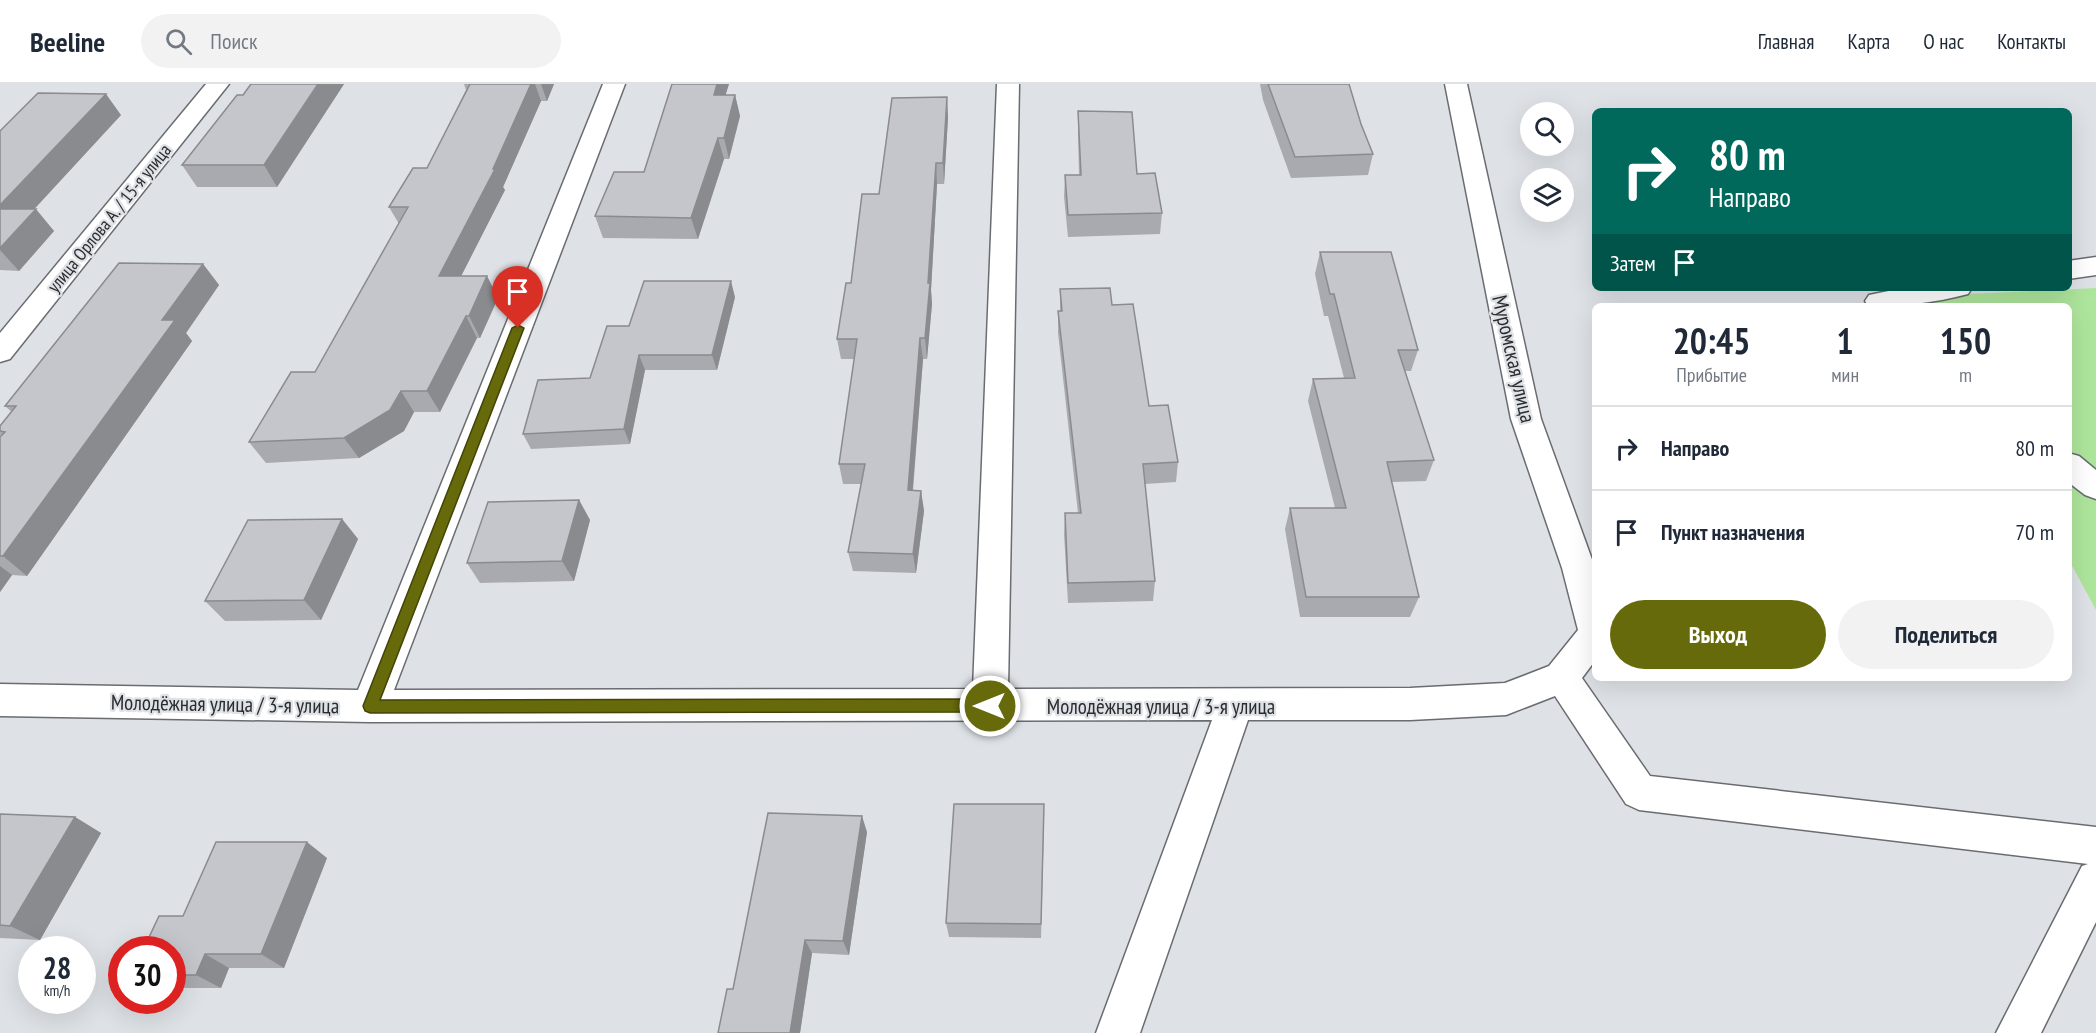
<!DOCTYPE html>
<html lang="ru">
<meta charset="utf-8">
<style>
body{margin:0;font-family:"PT Sans Narrow",sans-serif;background:#f2f2f3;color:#1f2937;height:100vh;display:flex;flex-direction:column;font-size:22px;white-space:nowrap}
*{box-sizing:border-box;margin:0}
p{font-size:20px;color:#747a83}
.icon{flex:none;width:33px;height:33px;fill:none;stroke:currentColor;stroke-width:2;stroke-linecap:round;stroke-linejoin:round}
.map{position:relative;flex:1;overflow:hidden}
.panel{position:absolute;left:1592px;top:219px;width:480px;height:378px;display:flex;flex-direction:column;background:#fff;border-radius:9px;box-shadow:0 6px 24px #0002}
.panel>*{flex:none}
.banner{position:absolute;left:1592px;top:24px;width:480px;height:183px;border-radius:9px;box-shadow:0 6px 24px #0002;background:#00695c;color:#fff;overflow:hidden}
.tools{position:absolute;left:1520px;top:18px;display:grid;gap:12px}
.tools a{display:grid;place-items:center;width:54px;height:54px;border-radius:50%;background:#fff;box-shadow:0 6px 24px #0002;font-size:30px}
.speed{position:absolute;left:18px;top:852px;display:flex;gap:12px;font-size:30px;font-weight:700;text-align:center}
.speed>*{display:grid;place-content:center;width:78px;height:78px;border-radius:50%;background:#fff;box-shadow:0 6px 24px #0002;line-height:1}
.speed small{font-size:15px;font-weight:400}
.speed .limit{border:9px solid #d22;background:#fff;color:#111}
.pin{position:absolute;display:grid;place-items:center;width:51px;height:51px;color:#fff;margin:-62px -26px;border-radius:50% 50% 50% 0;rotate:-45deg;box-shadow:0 0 6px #0007}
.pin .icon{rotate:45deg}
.me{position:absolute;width:66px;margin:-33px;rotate:270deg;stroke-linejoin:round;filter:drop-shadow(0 0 4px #0008)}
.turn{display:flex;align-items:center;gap:21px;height:126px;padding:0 18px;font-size:27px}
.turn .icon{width:78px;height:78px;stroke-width:2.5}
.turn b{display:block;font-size:42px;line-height:51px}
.then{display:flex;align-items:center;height:57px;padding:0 18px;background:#0003;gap:12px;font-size:22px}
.eta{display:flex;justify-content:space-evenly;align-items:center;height:102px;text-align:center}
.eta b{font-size:36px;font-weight:800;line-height:42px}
.cta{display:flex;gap:12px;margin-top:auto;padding:12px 18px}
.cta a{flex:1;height:69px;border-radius:36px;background:#666a0a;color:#fff;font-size:24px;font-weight:800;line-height:69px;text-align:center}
.cta a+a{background:#f2f2f3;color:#1f2937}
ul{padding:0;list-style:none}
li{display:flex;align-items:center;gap:18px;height:84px;padding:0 18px;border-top:2px solid #e0e1e3}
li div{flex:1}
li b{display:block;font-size:22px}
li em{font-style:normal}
header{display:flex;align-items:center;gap:36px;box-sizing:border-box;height:84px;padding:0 30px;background:#fff;border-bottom:2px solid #e0e1e3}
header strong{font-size:28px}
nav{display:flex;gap:33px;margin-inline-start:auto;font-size:21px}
.search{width:420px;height:54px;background:#f2f2f3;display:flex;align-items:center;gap:15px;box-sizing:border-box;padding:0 21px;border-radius:33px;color:#747a83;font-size:22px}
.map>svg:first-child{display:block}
.green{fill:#aee59c}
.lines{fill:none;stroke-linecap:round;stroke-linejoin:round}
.minor-casing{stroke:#696c70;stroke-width:3}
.minor{fill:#fff;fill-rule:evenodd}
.wall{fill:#a9aaaf}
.shaded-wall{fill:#8a8b8e}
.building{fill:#c5c6cb;stroke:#8a8b8e;stroke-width:1.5}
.route{fill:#666a0a;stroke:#424506;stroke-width:1.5}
.labels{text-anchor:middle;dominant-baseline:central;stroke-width:4.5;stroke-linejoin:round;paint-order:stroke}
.far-street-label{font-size:18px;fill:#2b2c2e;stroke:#dee2e6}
.street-label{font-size:21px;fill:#2b2c2e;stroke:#dee2e6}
</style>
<header>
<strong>Beeline</strong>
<div class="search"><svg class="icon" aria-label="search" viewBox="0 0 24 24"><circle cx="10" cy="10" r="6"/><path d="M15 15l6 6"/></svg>Поиск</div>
<nav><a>Главная</a><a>Карта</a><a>О нас</a><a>Контакты</a></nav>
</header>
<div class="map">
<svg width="2096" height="949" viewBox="0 0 2096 949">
<rect width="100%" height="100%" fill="#dee2e6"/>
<polygon class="green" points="2096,204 2096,526 2069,476 2068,222 1929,222 1924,212"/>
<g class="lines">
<defs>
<g id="minor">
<polygon points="206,0 229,0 10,275 0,278 0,249"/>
<polygon points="603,0 625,0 394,606 973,605 997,0 1019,0 1008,605 1410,604 1505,599 1549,582 1578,546 1562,484 1511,335 1445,0 1467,0 1541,335 1594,481 1594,578 1582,594 1650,692 2096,743 2096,838 2041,949 1996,949 2082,782 2088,780 1639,726 1626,720 1555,612 1506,631 1410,636 1248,636 1140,949 1096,949 1212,636 370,638 0,632 0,600 358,606"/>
<polygon points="2096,173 2096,191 2068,195 2068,177"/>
<path d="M 1903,204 L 1972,204 L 1968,210 C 1935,219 1902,222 1868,222 L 1865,217 L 1869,211 Z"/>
<polygon points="2068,369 2079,372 2096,386 2096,415 2085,411 2068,398"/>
</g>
</defs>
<use href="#minor" class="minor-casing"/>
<use href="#minor" class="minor"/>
</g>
<g class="wall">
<polygon points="251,0 344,0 277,103 197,103 182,81 243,11"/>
<polygon points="464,0 554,0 547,17 541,17 503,103 505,106 461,192 487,192 498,214 480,254 477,254 440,328 414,328 404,347 359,374 266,379 249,358 315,288 399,140 389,123 427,84 466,6"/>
<polygon points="672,0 729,0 725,11 735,11 740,32 729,75 724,75 698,155 603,154 595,132 644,88"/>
<polygon points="1260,0 1349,0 1361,40 1373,70 1368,91 1291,94 1263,16"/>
<polygon points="947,13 948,34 944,100 937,100 931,206 932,220 927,275 923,275 913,407 921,407 924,427 916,489 853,487 848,468 861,400 843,400 839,380 854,275 841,275 837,255 851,199 879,110"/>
<polygon points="1078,27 1137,90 1162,129 1160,150 1068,153 1064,113 1065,91 1079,91 1078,49"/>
<polygon points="121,31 34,125 54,147 19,187 0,186 0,47"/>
<polygon points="1320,168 1418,266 1411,287 1405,287 1434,376 1426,397 1392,398 1419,513 1410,533 1300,533 1285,445 1290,424 1335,424 1308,317 1313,295 1344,294 1328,232 1324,232 1315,190"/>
<polygon points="203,180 219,201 186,249 192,257 27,492 12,491 0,508 0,354 1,352 0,351 0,342 12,328 5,322"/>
<polygon points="1060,205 1112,221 1149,322 1178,378 1176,398 1145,400 1155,497 1153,517 1068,519 1064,450 1065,429 1078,429 1058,249 1058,227 1060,227"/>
<polygon points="735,213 717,286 645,286 630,360 531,365 523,350 590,294 629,242"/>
<polygon points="579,416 590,436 574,497 480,499 467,479"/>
<polygon points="342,435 358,455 321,536 225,537 205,517"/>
<polygon points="0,730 75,733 101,749 40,856 0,854"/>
<polygon points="1044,737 1041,854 949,853 946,839"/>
<polygon points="867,748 849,871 812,869 800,949 733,905"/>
<polygon points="327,774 284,884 229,884 221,904 172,904 172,866 183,832"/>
</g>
<g class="shaded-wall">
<polygon points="318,0 344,0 277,103 264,81"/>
<polygon points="531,0 535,0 541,17 503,103 505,106 450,214 439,192 493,85"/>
<polygon points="541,0 554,0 547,17"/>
<polygon points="717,0 729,0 719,32 714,11"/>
<polygon points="106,10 121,31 15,146 0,129 0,121"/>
<polygon points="735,11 740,32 729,75 724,54"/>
<polygon points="947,13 948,34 944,100 943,79"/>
<polygon points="718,54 724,75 698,155 691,134"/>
<polygon points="936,79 937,100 931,206 932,220 927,275 925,254"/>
<polygon points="36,125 54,147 19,187 0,166 0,164"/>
<polygon points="203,180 219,201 186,249 192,257 27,492 3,472 162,236"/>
<polygon points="487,192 498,214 480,254 469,232"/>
<polygon points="731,197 735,213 717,286 712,271"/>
<polygon points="466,232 477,254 440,328 427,307"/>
<polygon points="920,254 923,275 911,426 908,406"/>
<polygon points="639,271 645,286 630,360 624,345"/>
<polygon points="401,307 414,328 404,347 359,374 344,354"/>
<polygon points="921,407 924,427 916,489 913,470"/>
<polygon points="579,416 590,436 574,497 562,477"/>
<polygon points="342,435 358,455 321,536 304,516"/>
<polygon points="0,482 12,491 0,508"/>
<polygon points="862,732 867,748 849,871 843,857"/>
<polygon points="75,733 101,749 40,856 10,842"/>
<polygon points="307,758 327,774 284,884 261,870"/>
<polygon points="805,856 812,869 800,949 790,949"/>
<polygon points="205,870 229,884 221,904 196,891"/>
</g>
<g class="building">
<polygon points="251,0 318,0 264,81 182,81 237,11 243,11"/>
<polygon points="470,0 531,0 493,85 495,85 439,192 487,192 469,232 466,232 427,307 401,307 390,326 344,354 249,358 291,288 315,288 408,123 389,123 413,84 427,84"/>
<polygon points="672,0 717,0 714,11 735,11 724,54 718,54 691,134 595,132 614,88 644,88"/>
<polygon points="1268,0 1349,0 1361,40 1373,70 1295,73"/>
<polygon points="38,9 106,10 0,121 0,47"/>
<polygon points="947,13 943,79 936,79 928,199 930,199 925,254 920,254 908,406 921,407 913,470 848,468 865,380 839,380 857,255 837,255 846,199 851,199 862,110 879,110 892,14"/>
<polygon points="1078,27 1132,28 1137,90 1155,89 1162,129 1068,131 1065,91 1081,91"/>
<polygon points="0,125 36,125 0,164"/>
<polygon points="1320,168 1391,168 1418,266 1398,266 1434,376 1387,378 1419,513 1306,513 1290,424 1346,424 1313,295 1355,294 1334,210 1330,210"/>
<polygon points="119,179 203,180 162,236 175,236 3,472 0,472 0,353 5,348 0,347 0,342 16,322 5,322"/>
<polygon points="644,197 731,197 712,271 639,271 624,345 523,350 538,296 590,294 607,242 629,242"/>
<polygon points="1110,204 1112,221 1133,220 1149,322 1168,321 1178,378 1143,380 1155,497 1068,499 1065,429 1081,429 1058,227 1062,227 1060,205"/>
<polygon points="579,416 562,477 467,479 488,418"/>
<polygon points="342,435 304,516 205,517 248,436"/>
<polygon points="954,720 1044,720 1041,840 946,839"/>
<polygon points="768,729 862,732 843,857 805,856 790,949 718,949 727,905 733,905"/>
<polygon points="0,730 75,733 10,842 0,841"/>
<polygon points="216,758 307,758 261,870 205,870 196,891 172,891 172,866 143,866 159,832 183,832"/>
</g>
<polygon class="route" points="518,241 524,244 380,616 990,615 995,617 997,622 995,627 990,628 370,629 365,627 363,622 512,244"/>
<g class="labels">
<g class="far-street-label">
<text transform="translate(109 134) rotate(-51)">улица Орлова А. / 15-я улица</text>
</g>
<g class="street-label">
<text transform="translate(1514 275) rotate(77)">Муромская улица</text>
<text transform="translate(225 620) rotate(1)">Молодёжная улица / 3-я улица</text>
<text x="1161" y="622">Молодёжная улица / 3-я улица</text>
</g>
</g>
</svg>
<div class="tools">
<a><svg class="icon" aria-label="search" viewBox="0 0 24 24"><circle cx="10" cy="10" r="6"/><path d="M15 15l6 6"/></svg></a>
<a><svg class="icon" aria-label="layers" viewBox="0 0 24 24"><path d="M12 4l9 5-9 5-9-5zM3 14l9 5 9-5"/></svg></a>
</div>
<div class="speed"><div>28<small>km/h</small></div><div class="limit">30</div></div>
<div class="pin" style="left:518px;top:244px;background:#d93025"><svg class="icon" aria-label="arrive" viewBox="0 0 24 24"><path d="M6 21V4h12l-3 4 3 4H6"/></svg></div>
<svg class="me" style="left:990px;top:622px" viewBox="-20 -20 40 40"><circle r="17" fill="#666a0a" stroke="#fff" stroke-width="3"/><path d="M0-11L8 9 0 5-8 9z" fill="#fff"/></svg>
<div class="banner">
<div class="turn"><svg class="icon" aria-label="right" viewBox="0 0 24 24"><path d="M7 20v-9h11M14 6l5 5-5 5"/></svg><div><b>80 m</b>Направо</div></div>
<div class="then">Затем<svg class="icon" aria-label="arrive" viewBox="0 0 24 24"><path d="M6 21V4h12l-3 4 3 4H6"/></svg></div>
</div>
<section class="panel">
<div class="eta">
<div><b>20:45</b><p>Прибытие</p></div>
<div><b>1</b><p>мин</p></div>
<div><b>150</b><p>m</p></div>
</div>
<ul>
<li><svg class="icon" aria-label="right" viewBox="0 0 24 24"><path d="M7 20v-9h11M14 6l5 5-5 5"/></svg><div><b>Направо</b></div><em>80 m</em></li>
<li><svg class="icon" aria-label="arrive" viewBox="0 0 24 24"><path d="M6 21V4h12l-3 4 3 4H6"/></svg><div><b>Пункт назначения</b></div><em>70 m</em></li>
</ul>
<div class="cta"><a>Выход</a><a>Поделиться</a></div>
</section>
</div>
